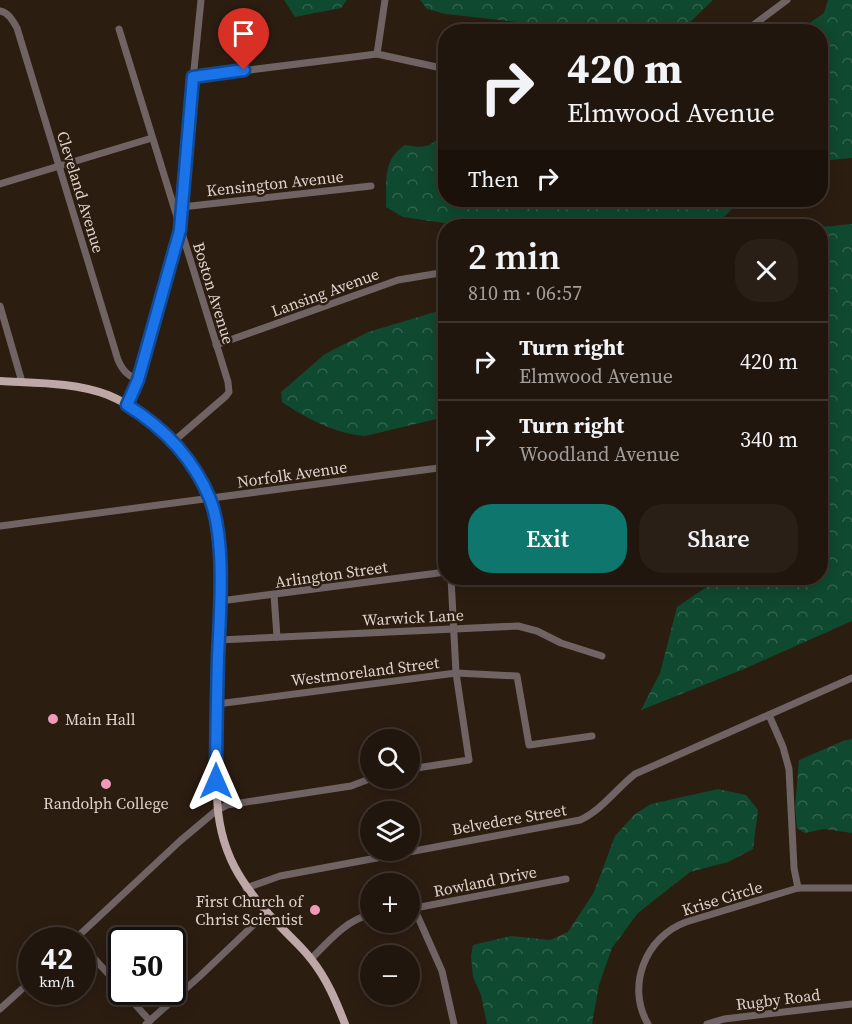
<!DOCTYPE html>
<meta charset="utf-8">
<style>
body{margin:0;font-family:"Source Serif 4",serif;background:#291f16;color:#f1f3f6;height:100vh;display:flex;flex-direction:column;font-size:22px;white-space:nowrap}
*{box-sizing:border-box;margin:0}
p{font-size:20px;color:#a29f9d}
.icon{flex:none;width:33px;height:33px;fill:none;stroke:currentColor;stroke-width:2;stroke-linecap:round;stroke-linejoin:round}
.map{position:relative;flex:1;overflow:hidden}
.side{position:absolute;left:438px;top:219px;width:390px;height:366px;display:flex;flex-direction:column;background:#21160d;border-radius:24px;box-shadow:0 3px 15px #0003,0 0 0 2px #3e352e}
.side>*{flex:none}
.hud{position:absolute;left:438px;top:24px;width:390px;height:183px;border-radius:24px;box-shadow:0 3px 15px #0003,0 0 0 2px #3e352e;background:#21160d;color:#f1f3f6;overflow:hidden}
.fabs{position:absolute;left:360px;top:729px;display:grid;gap:12px}
.fabs a{display:grid;place-items:center;width:60px;height:60px;border-radius:50%;background:#21160d;box-shadow:0 3px 15px #0003,0 0 0 2px #3e352e;font-size:30px}
.speed{position:absolute;left:18px;top:927px;display:flex;gap:12px;font-size:30px;font-weight:700;text-align:center}
.speed>*{display:grid;place-content:center;width:78px;height:78px;border-radius:50%;background:#21160d;box-shadow:0 3px 15px #0003,0 0 0 2px #3e352e;line-height:1}
.speed small{font-size:15px;font-weight:400}
.speed .limit{border:3px solid #111;border-radius:9px;background:#fff;color:#111}
.pin{position:absolute;display:grid;place-items:center;width:51px;height:51px;color:#fff;margin:-62px -26px;border-radius:50% 50% 50% 0;rotate:-45deg;box-shadow:0 0 6px #0007}
.pin .icon{rotate:45deg}
.me{position:absolute;width:66px;margin:-33px;rotate:0deg;stroke-linejoin:round;filter:drop-shadow(0 0 4px #0008)}
.turn{display:flex;align-items:center;gap:21px;height:126px;padding:0 30px;font-size:27px}
.turn .icon{width:78px;height:78px;stroke-width:2.5}
.turn b{display:block;font-size:42px;line-height:51px}
.then{display:flex;align-items:center;height:57px;padding:0 30px;background:#0003;gap:12px;font-size:22px}
.round{display:grid;place-items:center;flex:none;width:63px;height:63px;border-radius:24px;background:#291f16}
.head{display:flex;align-items:center;justify-content:space-between;height:102px;padding:0 30px}
h1{font-size:36px;font-weight:600;line-height:45px}
.primary-button{display:flex;gap:12px;margin-top:auto;padding:12px 30px}
.primary-button a{flex:1;height:69px;border-radius:24px;background:#0f766e;color:#fff;font-size:24px;font-weight:600;line-height:69px;text-align:center}
.primary-button a+a{background:#291f16;color:#f1f3f6}
ul{padding:0;list-style:none}
li{display:flex;align-items:center;gap:18px;height:78px;padding:0 30px;border-top:2px solid #3e352e}
li div{flex:1}
li b{display:block;font-size:22px}
li em{font-style:normal}
.map>svg:first-child{display:block}
.forest{fill:url(#forest-crowns)}
.lines{fill:none;stroke-linecap:round;stroke-linejoin:round}
.minor{stroke:#6f6364;stroke-width:7}
.major{stroke:#bea7a7;stroke-width:8}
.route-casing{stroke:#114b97;stroke-width:15}
.route{stroke:#1a73e8;stroke-width:10}
.poi-dot{fill:#f09ab6;stroke:#2c1d11;stroke-width:2}
.labels{text-anchor:middle;dominant-baseline:central;stroke-width:5;stroke-linejoin:round;paint-order:stroke}
.street-label{font-size:16px;fill:#dfd4cd;stroke:#2c1d11}
.poi-label{font-size:16px;fill:#dfd4cd;stroke:#2c1d11;text-anchor:start}
</style>
<div class="map">
<svg width="852" height="1024" viewBox="0 0 852 1024">
<defs>
<pattern id="forest-crowns" width="20" height="18" patternUnits="userSpaceOnUse" patternTransform="scale(1.5)"><rect width="20" height="18" fill="#0f492f"/><path d="M2 6a3 3 0 1 1 6 0M12 15a3 3 0 1 1 6 0" fill="none" stroke="#32624c"/></pattern>
</defs>
<rect width="100%" height="100%" fill="#2c1d11"/>
<g class="forest">
<polygon points="284,0 347,0 341,8 295,17"/>
<polygon points="420,0 713,0 681,31 550,31 526,23 446,14 427,9"/>
<polygon points="828,0 852,0 852,158 821,161 820,32 798,31 824,13"/>
<path d="M 445,132 L 446,200 L 741,200 L 715,226 L 451,226 L 444,223 L 403,217 L 386,207 C 387,181 382,160 405,145 C 427,149 429,147 445,132 Z"/>
<polygon points="852,224 852,621 744,669 641,710 660,673 677,607 720,578 820,578 821,227"/>
<path d="M 445,309 L 445,417 L 365,436 C 336,434 305,418 282,402 L 281,392 L 325,354 L 368,332 Z"/>
<polygon points="852,739 852,833 824,829 805,833 797,828 795,808 799,760 843,741"/>
<polygon points="718,789 746,795 758,810 753,849 728,862 690,872 638,913 612,948 599,985 592,1024 487,1024 481,995 473,977 471,956 473,945 511,936 550,940 568,932 594,892 615,836 635,814 651,804"/>
</g>
<g class="lines">
<g class="minor">
<path d="M 0,11 C 8,12 13,21 17,28 L 118,360 C 123,371 127,375 138,380"/>
<polyline points="119,29 228,382 229,392 226,396 174,441"/>
<polyline points="744,32 787,0"/>
<polyline points="377,54 385,0"/>
<polyline points="193,77 377,54 446,69"/>
<polyline points="0,184 152,138"/>
<polyline points="182,207 371,186"/>
<polyline points="0,306 22,382"/>
<polyline points="216,345 398,280 446,272"/>
<polyline points="127,405 138,380 180,230 183,179 201,0"/>
<polyline points="444,468 446,483"/>
<polyline points="0,526 446,467"/>
<polyline points="639,578 653,578"/>
<polyline points="274,595 277,637"/>
<polyline points="220,601 446,572"/>
<polyline points="219,640 518,626 537,631 561,643 602,656"/>
<polyline points="217,704 456,673 517,676 529,745 592,736"/>
<polyline points="769,715 783,747 789,769 794,868 798,888"/>
<polyline points="410,769 469,760 456,673 451,578"/>
<path d="M 246,888 L 280,876 L 580,820 C 602,810 616,789 635,774 L 852,678"/>
<polyline points="414,908 442,971 454,1024"/>
<polyline points="410,909 566,879"/>
<polyline points="74,940 180,841 217,810 227,805 351,786 372,778"/>
<polyline points="82,945 122,989"/>
<path d="M 311,959 C 327,943 347,919 370,915"/>
<polyline points="124,992 150,1021"/>
<polyline points="0,1009 32,980"/>
<polyline points="146,1024 200,976 267,912"/>
<path d="M 648,1024 C 626,987 645,937 686,922 L 798,888 L 852,888"/>
<polyline points="707,1024 724,1019 852,1004"/>
</g>
<path class="major" d="M 0,381 C 34,383 75,382 108,395 C 153,414 193,453 210,500 C 226,542 220,616 218,662 C 217,706 216,750 217,794 C 218,851 241,886 280,926 C 290,937 302,947 311,959 C 327,979 336,1001 345,1024"/>
</g>
<g class="lines">
<defs>
<path id="route" d="M 216,781 C 216,739 217,698 218,657 C 220,613 226,539 210,499 C 193,457 164,428 127,405 L 138,380 L 180,230 L 193,77 L 244,70"/>
</defs>
<use href="#route" class="route-casing"/>
<use href="#route" class="route"/>
</g>
<g class="poi-dot">
<circle cx="53" cy="719" r="6"/>
<circle cx="106" cy="784" r="6"/>
<circle cx="315" cy="910" r="6"/>
</g>
<g class="labels">
<g class="street-label">
<text transform="translate(275 183) rotate(-6)">Kensington Avenue</text>
<text transform="translate(81 192) rotate(73)">Cleveland Avenue</text>
<text transform="translate(325 292) rotate(-20)">Lansing Avenue</text>
<text transform="translate(214 293) rotate(73)">Boston Avenue</text>
<text transform="translate(292 474) rotate(-8)">Norfolk Avenue</text>
<text transform="translate(331 574) rotate(-8)">Arlington Street</text>
<text transform="translate(413 617) rotate(-3)">Warwick Lane</text>
<text transform="translate(365 671) rotate(-7)">Westmoreland Street</text>
<text transform="translate(509 819) rotate(-10)">Belvedere Street</text>
<text transform="translate(485 881) rotate(-11)">Rowland Drive</text>
<text transform="translate(722 898) rotate(-17)">Krise Circle</text>
<text transform="translate(778 999) rotate(-7)">Rugby Road</text>
</g>
<g class="poi-label">
<text x="65" y="719">Main Hall</text>
<text x="106" y="803" text-anchor="middle">Randolph College</text>
<text x="303" y="901" text-anchor="end">First Church of<tspan x="303" dy="18">Christ Scientist</tspan></text>
</g>
</g>
</svg>
<div class="fabs">
<a><svg class="icon" aria-label="search" viewBox="0 0 24 24"><circle cx="10" cy="10" r="6"/><path d="M15 15l6 6"/></svg></a>
<a><svg class="icon" aria-label="layers" viewBox="0 0 24 24"><path d="M12 4l9 5-9 5-9-5zM3 14l9 5 9-5"/></svg></a>
<a>+</a>
<a>−</a>
</div>
<div class="speed"><div>42<small>km/h</small></div><div class="limit">50</div></div>
<div class="pin" style="left:244px;top:70px;background:#d93025"><svg class="icon" aria-label="arrive" viewBox="0 0 24 24"><path d="M6 21V4h12l-3 4 3 4H6"/></svg></div>
<svg class="me" style="left:216px;top:781px" viewBox="-20 -20 40 40"><path d="M0-17L14 15 0 8-14 15z" fill="#1a73e8" stroke="#fff" stroke-width="4"/></svg>
<div class="hud">
<div class="turn"><svg class="icon" aria-label="right" viewBox="0 0 24 24"><path d="M7 20v-9h11M14 6l5 5-5 5"/></svg><div><b>420 m</b>Elmwood Avenue</div></div>
<div class="then">Then<svg class="icon" aria-label="right" viewBox="0 0 24 24"><path d="M7 20v-9h11M14 6l5 5-5 5"/></svg></div>
</div>
<section class="side">
<div class="head"><div><h1>2 min</h1><p>810 m · 06:57</p></div><a class="round"><svg class="icon" aria-label="close" viewBox="0 0 24 24"><path d="M6 6l12 12M18 6L6 18"/></svg></a></div>
<ul>
<li><svg class="icon" aria-label="right" viewBox="0 0 24 24"><path d="M7 20v-9h11M14 6l5 5-5 5"/></svg><div><b>Turn right</b><p>Elmwood Avenue</p></div><em>420 m</em></li>
<li><svg class="icon" aria-label="right" viewBox="0 0 24 24"><path d="M7 20v-9h11M14 6l5 5-5 5"/></svg><div><b>Turn right</b><p>Woodland Avenue</p></div><em>340 m</em></li>
</ul>
<div class="primary-button"><a>Exit</a><a>Share</a></div>
</section>
</div>
